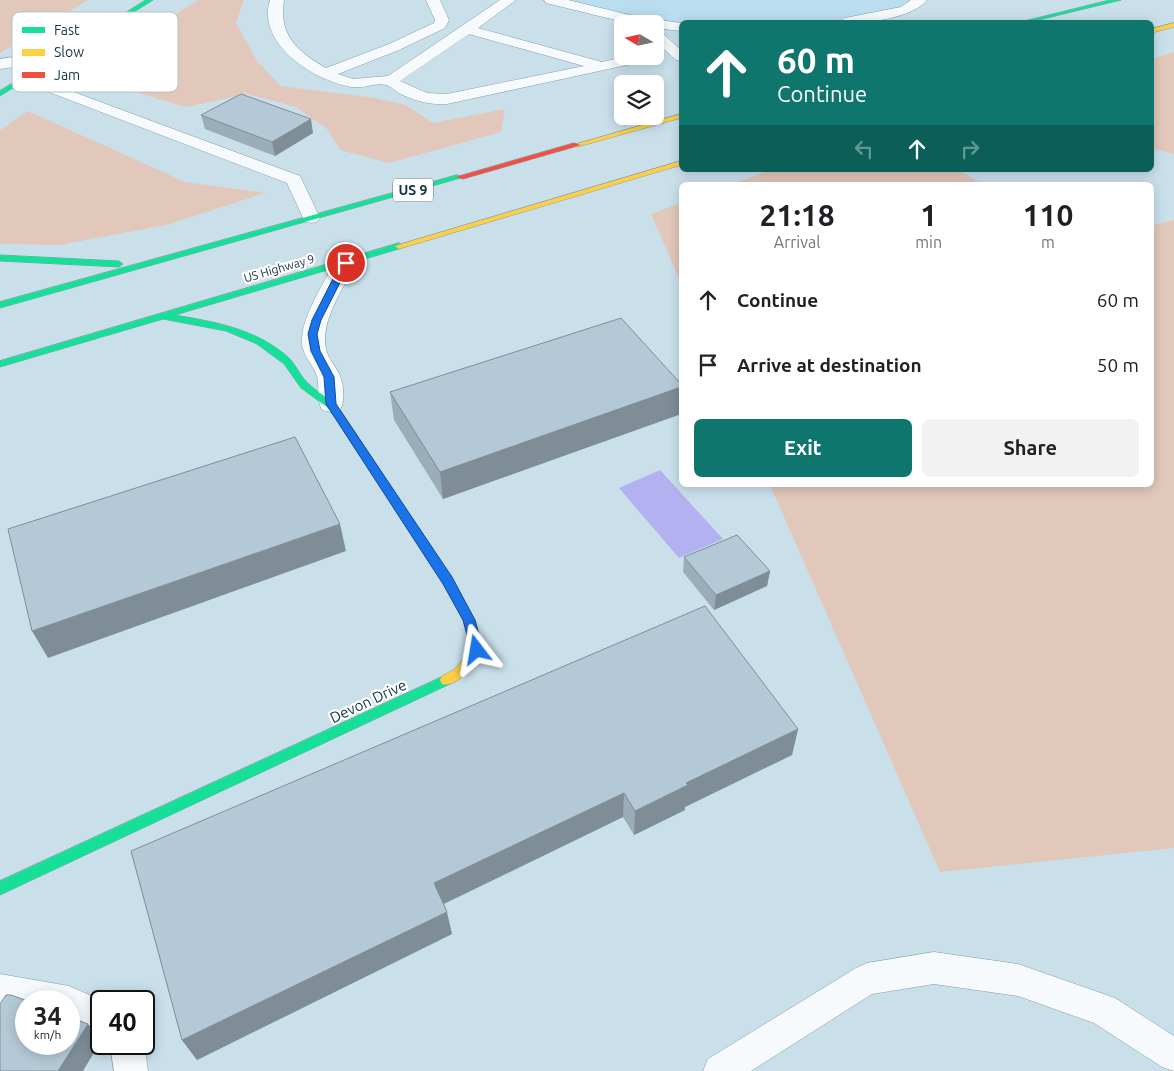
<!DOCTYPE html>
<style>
body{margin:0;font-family:Ubuntu,sans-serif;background:#f2f2f2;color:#202124;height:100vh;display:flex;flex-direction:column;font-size:19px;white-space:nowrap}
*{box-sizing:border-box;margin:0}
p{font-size:16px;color:#757577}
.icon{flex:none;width:28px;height:28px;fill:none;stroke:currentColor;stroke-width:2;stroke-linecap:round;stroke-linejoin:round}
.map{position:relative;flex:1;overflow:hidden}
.panel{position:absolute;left:679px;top:182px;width:475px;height:305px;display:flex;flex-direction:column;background:#fff;border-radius:8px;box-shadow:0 2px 12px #0003}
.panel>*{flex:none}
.guide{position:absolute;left:679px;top:20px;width:475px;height:152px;border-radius:8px;box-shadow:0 2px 12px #0003;background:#0f766e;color:#fff;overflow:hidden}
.needle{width:32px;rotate:279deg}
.buttons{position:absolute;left:614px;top:15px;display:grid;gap:10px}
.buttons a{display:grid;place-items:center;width:50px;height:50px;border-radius:8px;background:#fff;box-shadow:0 2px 12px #0003;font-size:25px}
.speed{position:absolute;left:15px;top:990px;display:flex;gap:10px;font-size:25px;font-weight:700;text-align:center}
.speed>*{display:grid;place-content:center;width:65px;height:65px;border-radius:50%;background:#fff;box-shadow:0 2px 12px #0003;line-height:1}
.speed small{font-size:12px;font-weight:400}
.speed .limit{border:2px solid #111;border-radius:8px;background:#fff;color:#111}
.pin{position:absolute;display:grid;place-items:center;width:42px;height:42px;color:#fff;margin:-21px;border:2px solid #fff;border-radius:50%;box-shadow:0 1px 5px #0007}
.me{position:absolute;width:55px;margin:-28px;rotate:346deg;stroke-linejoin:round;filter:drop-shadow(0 0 4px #0008)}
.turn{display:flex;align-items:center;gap:18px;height:105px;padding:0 15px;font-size:22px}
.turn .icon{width:65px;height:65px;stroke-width:2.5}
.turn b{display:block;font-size:35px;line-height:42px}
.lanes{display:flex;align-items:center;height:48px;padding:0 15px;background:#0003;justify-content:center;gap:25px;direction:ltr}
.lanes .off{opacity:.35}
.eta{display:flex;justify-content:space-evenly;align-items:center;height:85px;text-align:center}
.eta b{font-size:30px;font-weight:600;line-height:35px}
.primary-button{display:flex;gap:10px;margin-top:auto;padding:10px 15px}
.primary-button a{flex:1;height:58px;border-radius:8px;background:#0f766e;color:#fff;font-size:20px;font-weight:600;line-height:58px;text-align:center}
.primary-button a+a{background:#f2f2f2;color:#202124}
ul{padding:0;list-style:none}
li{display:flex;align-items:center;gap:15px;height:65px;padding:0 15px}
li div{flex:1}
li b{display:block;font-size:19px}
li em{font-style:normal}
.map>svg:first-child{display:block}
.built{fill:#badef0}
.green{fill:#e1c8ba}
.water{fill:#b3b1f0}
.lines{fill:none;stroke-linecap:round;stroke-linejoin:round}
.lane-casing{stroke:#849da8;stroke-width:1}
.street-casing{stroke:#849da8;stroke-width:1}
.fast-casing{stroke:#849da8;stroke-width:1}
.slow-casing{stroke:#849da8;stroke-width:1}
.jam-casing{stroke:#849da8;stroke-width:1}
.lane{fill:#f7fafc;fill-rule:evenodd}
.street{fill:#f7fafc;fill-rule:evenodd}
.fast{fill:#16e098;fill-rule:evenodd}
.slow{fill:#ffcf43;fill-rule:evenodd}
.jam{fill:#f24e42;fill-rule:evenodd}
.wall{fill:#9badb9}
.shaded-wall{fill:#7e8d96}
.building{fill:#b4c9d7;stroke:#7e8d96}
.route{fill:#1a73e8;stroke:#114b97}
.labels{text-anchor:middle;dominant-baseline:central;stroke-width:4.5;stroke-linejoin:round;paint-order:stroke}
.far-street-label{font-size:12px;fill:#133340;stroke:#fff}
.shield{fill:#fff;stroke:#5a7079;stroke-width:1}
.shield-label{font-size:14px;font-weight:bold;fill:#133340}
.street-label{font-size:15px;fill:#133340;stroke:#fff}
.key{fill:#fff;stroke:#b8c2c6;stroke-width:1}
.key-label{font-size:14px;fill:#133340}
</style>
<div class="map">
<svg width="1174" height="1071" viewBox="0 0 1174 1071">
<rect width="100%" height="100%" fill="#c9e0eb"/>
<polygon class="built" points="548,0 920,0 905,10 845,22 681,22 681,27 638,21"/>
<g class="green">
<polygon points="0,0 88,0 0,53"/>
<polygon points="198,0 244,0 236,23 257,61 281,86 375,98 406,105 433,123 505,109 501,132 389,163 340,150 327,129 296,107 247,94 186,107 131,91 89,84 164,22"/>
<polygon points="1174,52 1174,154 1151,148 1151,59"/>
<polygon points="28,111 185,182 265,193 166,225 59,245 0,244 0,130"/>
<polygon points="770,170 959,170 984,185 730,185"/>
<polygon points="681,203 681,283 651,214"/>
<polygon points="1174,220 1174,848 940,872 770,485 1151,485 1151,226"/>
</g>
<polygon class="water" points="660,470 723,539 679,558 619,488"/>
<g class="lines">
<defs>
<g id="lane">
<path d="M 270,0 L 284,0 C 278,35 298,52 326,68 L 389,44 L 434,23 L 435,20 L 426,0 L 440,0 L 449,20 L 445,28 L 399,50 L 338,74 L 353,79 L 388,76 L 500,0 L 516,0 L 478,28 L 602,62 L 628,56 L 655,56 L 655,53 L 657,56 L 655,59 L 650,60 L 447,104 C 430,105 414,101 399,93 C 395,91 391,86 386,85 C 376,82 363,89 352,87 C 319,82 269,52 268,15 C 267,10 269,5 270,0 ZM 469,34 L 584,66 L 447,94 L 427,93 L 400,81 Z"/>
<polygon points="544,0 568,0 638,17 681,23 681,31 655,28 655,24 632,24 546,3"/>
<path d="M 911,0 L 927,0 C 912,19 860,25 838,22 L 845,18 L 901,7 Z"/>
<polygon points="655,30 660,31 681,50 681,61 676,60 655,41"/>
<polygon points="25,74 300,176 320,218 317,222 311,223 305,222 287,183 20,81 18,78 20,75"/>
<polygon points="934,952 1018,964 1115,998 1174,1036 1174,1071 1162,1067 1094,1023 1018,996 934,984 872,994 751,1071 703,1071 708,1059 856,968 867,963"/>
<polygon points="0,974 69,986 103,1001 101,1034 69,1019 69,1001 26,1001 26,1011 0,1006"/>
<polygon points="110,1044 144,1044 148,1071 114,1071"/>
</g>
<g id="street">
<polygon points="62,50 68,51 70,55 68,59 0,69 0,59"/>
<path d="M 345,257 L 353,258 L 356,263 C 344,288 320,320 326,349 C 328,359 337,367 340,376 C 344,385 345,402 340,410 L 331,412 L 322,410 C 316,399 320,387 317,376 C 314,368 307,360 304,352 C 294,327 323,286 334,263 L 337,258 Z"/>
</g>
<g id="fast">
<polygon points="146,0 153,0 0,96 0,91"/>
<polygon points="1110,0 1121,0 1030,22 1021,22"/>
<polygon points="457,175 464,177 0,308 0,302"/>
<path d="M 399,243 L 403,246 L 402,248 L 175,315 C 216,322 257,329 289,358 C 297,366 301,378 310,385 C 321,395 334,401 342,413 L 341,415 L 333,415 L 327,407 L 301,388 L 284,364 L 257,344 L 226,331 L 163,319 L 0,367 L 0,361 Z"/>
<polygon points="0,255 119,261 123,264 119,267 0,261"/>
<polygon points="446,675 450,676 452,680 450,684 0,895 0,881"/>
</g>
<g id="slow">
<polygon points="1174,23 1174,27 1151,33 1151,29"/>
<polygon points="681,114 681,118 577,147 573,145"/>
<polygon points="681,161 681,165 402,248 399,249 395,246"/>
<path d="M 337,410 L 341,411 L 451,577 L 475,620 L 483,650 C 477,662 457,689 442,684 L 440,680 L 442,676 L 455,669 L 471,649 L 463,620 L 443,583 L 332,413 Z"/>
</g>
<polygon id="jam" points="574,143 581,145 463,179 456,177"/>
</defs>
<use href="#lane" class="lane-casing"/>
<use href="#street" class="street-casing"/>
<use href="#fast" class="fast-casing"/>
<use href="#slow" class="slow-casing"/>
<use href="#jam" class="jam-casing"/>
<use href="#lane" class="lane"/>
<use href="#street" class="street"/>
<use href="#fast" class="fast"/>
<use href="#slow" class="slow"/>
<use href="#jam" class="jam"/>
</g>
<g class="wall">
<polygon points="201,115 313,133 275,156 205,129"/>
<polygon points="681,384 681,414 443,499 394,420 390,392"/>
<polygon points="684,557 770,571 767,586 714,610 683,572"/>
<polygon points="798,729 792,755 685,807 685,810 634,835 623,817 444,904 452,934 197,1060 182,1040 131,851"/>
</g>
<g class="shaded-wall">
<polygon points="311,119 313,133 275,156 272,142"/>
<polygon points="681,387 681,414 443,499 440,472"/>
<polygon points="340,524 346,551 48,658 32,631"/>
<polygon points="770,571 767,586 714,610 716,595"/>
<polygon points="798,729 792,755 685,807 685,810 634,835 635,811 686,783"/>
<polygon points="624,793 623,817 439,906 434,883"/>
<polygon points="447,912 452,934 197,1060 182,1040"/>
<polygon points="88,1024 101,1039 101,1041 83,1071 58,1071"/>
</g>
<g class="building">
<polygon points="241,94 311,119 272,142 201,115"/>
<polygon points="621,318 681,384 681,387 440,472 390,392"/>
<polygon points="295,437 340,524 32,631 8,529"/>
<polygon points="737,535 770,571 716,595 684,557"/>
<polygon points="705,606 798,729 686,783 688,785 635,811 624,793 434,883 447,912 182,1040 131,851"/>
<polygon points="6,995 11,995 28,1001 26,1001 26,1044 69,1044 69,1017 88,1024 58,1071 0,1071 0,1004"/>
</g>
<polygon class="route" points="346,260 350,263 321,320 317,334 320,351 334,377 336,404 452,577 475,620 483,650 481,653 472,653 463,620 443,584 326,404 324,377 311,351 308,334 312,320 341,263"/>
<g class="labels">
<g class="far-street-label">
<text transform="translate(279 268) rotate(-16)">US Highway 9</text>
</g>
<rect class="shield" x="393" y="178.5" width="40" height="23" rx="4"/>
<g class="shield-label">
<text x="413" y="190">US 9</text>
</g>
<g class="street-label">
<text transform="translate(368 701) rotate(-25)">Devon Drive</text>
</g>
</g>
<rect x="12" y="12" width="166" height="80" rx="8" class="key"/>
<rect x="22" y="27" width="23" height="6" fill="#16e098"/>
<rect x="22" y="49" width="23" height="7" fill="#ffcf43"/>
<rect x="22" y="72" width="23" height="6" fill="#f24e42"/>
<g class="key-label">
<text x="54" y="35">Fast</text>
<text x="54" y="57">Slow</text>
<text x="54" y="80">Jam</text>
</g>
</svg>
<div class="buttons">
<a><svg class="needle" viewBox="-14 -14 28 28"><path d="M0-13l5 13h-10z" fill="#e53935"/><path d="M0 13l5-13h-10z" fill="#757577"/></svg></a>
<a><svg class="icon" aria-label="layers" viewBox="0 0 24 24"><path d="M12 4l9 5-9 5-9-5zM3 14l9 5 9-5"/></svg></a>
</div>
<div class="speed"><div>34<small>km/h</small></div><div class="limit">40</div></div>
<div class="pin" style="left:346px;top:263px;background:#d93025"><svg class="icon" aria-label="arrive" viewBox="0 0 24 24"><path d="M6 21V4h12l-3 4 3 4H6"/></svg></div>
<svg class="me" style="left:477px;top:650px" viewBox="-20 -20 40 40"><path d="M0-17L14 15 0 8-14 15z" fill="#1a73e8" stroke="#fff" stroke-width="4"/></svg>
<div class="guide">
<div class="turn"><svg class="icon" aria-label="ahead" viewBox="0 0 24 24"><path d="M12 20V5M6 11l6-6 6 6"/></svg><div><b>60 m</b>Continue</div></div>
<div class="lanes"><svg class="icon off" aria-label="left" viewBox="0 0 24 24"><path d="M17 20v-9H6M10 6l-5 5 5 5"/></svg><svg class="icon" aria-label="ahead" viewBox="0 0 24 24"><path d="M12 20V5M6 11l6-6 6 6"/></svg><svg class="icon off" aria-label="right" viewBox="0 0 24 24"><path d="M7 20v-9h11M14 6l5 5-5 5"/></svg></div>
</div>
<section class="panel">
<div class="eta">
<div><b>21:18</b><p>Arrival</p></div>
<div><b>1</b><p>min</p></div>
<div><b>110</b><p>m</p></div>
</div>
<ul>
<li><svg class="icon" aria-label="ahead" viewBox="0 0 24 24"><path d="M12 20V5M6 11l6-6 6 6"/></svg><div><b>Continue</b></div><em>60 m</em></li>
<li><svg class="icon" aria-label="arrive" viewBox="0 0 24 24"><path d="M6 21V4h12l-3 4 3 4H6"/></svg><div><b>Arrive at destination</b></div><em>50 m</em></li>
</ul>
<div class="primary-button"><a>Exit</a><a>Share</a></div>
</section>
</div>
